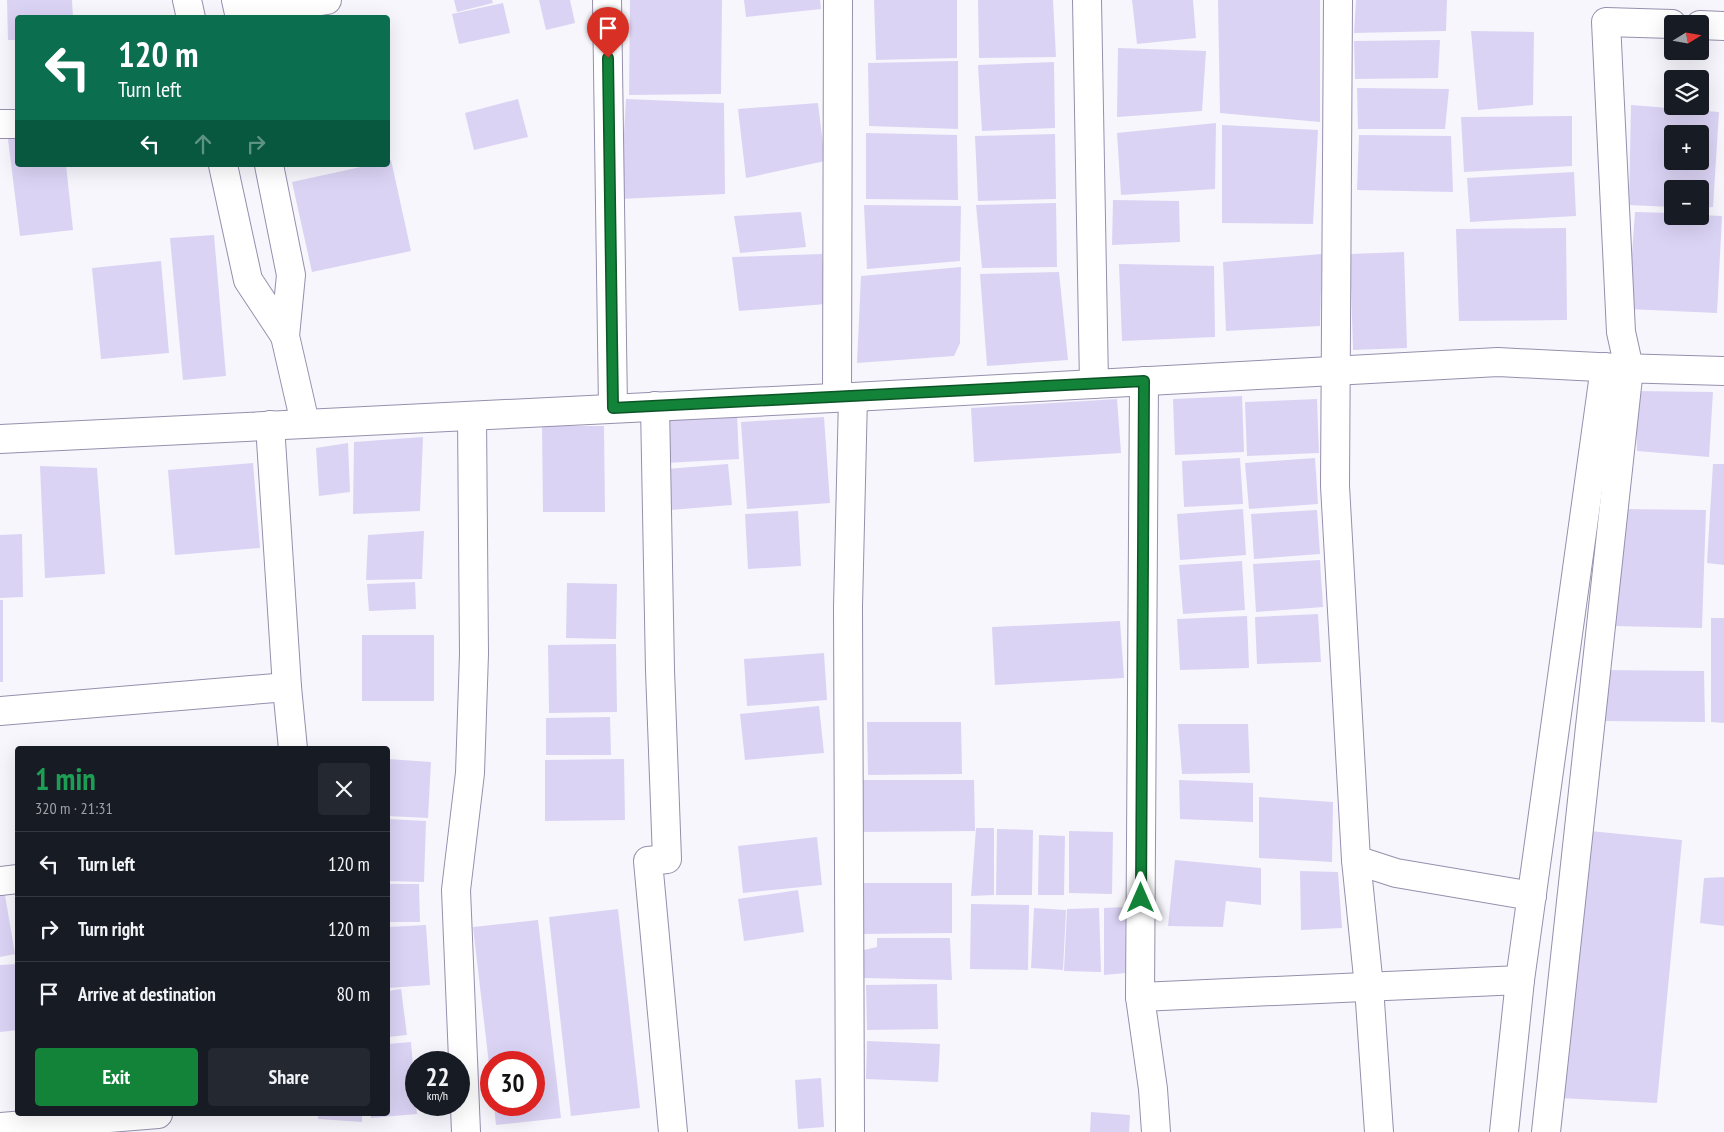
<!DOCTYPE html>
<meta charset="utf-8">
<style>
body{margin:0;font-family:"PT Sans Narrow",sans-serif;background:#242831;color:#f1f3f6;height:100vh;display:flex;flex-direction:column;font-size:19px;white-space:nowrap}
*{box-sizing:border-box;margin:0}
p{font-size:16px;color:#9ea1a6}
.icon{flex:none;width:28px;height:28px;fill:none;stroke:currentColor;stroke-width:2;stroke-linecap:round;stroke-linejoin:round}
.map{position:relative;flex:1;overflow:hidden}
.sheet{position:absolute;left:15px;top:746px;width:375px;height:370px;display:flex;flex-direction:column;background:#171b24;border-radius:5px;box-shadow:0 5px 20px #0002}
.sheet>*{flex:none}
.banner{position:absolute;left:15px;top:15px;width:375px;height:152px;border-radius:5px;box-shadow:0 5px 20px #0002;background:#0b6e4f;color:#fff;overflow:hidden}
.needle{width:32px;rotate:79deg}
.controls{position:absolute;left:1664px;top:15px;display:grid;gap:10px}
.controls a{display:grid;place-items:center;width:45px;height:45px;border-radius:5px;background:#171b24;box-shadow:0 5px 20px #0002;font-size:25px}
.speed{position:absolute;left:405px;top:1051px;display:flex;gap:10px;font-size:25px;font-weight:700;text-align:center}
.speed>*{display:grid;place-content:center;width:65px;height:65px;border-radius:50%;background:#171b24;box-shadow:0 5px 20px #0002;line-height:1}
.speed small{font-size:12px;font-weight:400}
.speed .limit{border:8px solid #d22;background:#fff;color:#111}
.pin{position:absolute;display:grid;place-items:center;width:42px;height:42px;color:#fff;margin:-51px -21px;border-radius:50% 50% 50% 0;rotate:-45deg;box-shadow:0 0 5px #0007}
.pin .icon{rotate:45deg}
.me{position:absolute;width:55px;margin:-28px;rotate:0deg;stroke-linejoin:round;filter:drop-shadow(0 0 4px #0008)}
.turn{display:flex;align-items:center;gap:18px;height:105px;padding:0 20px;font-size:22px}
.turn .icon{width:65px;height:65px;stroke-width:2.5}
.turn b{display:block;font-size:35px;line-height:42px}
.lanes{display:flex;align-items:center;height:48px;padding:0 20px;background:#0003;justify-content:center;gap:25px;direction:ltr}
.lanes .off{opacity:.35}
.round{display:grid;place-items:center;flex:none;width:52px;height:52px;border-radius:5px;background:#242831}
.overview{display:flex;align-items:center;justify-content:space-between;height:85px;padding:0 20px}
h1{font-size:30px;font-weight:700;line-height:38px;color:#1e9e55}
.action{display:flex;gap:10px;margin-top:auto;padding:10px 20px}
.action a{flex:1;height:58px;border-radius:5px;background:#13833a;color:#fff;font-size:20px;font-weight:700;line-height:58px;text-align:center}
.action a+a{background:#242831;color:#f1f3f6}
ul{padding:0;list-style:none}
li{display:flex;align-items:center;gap:15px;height:65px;padding:0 20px;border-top:1px solid #363941}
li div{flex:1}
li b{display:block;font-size:19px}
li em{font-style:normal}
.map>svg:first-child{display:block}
.building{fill:#dbd3f4;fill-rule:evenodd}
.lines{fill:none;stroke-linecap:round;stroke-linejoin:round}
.street-casing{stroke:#968fad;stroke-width:30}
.secondary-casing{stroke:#968fad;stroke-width:30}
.street{stroke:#fff;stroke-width:28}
.secondary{stroke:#fff;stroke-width:28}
.route-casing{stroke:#0c5526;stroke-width:12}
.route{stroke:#13833a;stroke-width:9}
</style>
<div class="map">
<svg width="1724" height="1132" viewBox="0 0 1724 1132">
<rect width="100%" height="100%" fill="#f7f6fc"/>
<g class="building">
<polygon points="7,0 72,0 73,18 18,18 18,40 8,40"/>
<polygon points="454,0 492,0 493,3 457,12"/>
<polygon points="539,0 570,0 575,23 546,30"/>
<polygon points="630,0 722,0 721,94 629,95"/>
<polygon points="744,0 820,0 821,9 746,17"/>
<polygon points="874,0 957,0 957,58 876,60"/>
<polygon points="978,0 1053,0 1056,57 979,58"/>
<polygon points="1132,0 1193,0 1196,38 1137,44"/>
<polygon points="1218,0 1320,0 1320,122 1220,113"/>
<polygon points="1356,0 1447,0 1446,31 1354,33"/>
<polygon points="503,3 510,33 459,44 452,14"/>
<polygon points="1471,31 1534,32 1533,105 1478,110"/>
<polygon points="1440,40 1438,78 1355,79 1354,41"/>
<polygon points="1118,48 1206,51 1202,111 1117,117"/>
<polygon points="958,61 958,129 869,126 868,63"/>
<polygon points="1054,62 1055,128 982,131 978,65"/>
<polygon points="1357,88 1449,89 1445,129 1358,129"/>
<polygon points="518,99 528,137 474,150 465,113"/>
<polygon points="626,99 724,103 725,194 620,199"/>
<polygon points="818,103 825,161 746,178 738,109"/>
<path d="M 1631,105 L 1719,112 L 1713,207 L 1700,208 L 1700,189 L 1672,189 L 1672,207 L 1629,205 ZM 1672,134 L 1700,134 L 1700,161 L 1672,161 Z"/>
<polygon points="1572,116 1572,166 1464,172 1461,117"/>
<polygon points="1216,123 1215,189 1121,195 1117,133"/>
<polygon points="1222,125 1318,130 1313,224 1222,223"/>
<polygon points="866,133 957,135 958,200 866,199"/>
<polygon points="1055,134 1056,199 978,201 975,136"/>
<polygon points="1359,135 1451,136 1453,192 1357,190"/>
<polygon points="18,138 18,165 66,165 73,230 20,236 8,139"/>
<polygon points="391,160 411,251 312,272 292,182 370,165 388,165 388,161"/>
<polygon points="1574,172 1576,216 1470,222 1467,178"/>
<polygon points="1113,200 1179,201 1180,242 1112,245"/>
<polygon points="1056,203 1057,267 982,268 976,205"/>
<polygon points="864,205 961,206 960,261 867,269"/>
<polygon points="801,212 806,247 740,253 734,216"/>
<polygon points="1635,212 1672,213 1672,216 1700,216 1700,215 1722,216 1717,313 1628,309"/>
<polygon points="1566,228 1567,320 1459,321 1456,229"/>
<polygon points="214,235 226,376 183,380 170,238"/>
<polygon points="1404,252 1407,348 1353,350 1350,254"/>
<polygon points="822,254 826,304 739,311 732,257"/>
<polygon points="1322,254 1320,326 1226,331 1223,262"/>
<polygon points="161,261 169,353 101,359 92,268"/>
<polygon points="1119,264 1214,266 1215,337 1122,341"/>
<polygon points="961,267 960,343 954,356 857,363 861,276"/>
<polygon points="1059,272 1068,360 987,366 980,274"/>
<polygon points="1635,391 1713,392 1709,457 1637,451"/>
<polygon points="1242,396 1244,452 1175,455 1173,399"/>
<polygon points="1117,399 1121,453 974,462 971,408"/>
<polygon points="1317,399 1319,453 1247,456 1245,402"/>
<polygon points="737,415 739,459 666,463 664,419"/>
<polygon points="824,417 830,503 747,509 741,422"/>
<polygon points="542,426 604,426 605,512 543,512"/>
<polygon points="423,437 420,511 353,514 354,442"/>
<polygon points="348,443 350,492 319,496 316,448"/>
<polygon points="1240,458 1243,504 1184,507 1182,461"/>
<polygon points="1315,458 1318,504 1249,509 1245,463"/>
<polygon points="253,463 260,548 175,555 168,470"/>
<polygon points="728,464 732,505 670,510 667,469"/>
<polygon points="1713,464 1724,464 1724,565 1707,563"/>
<polygon points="40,466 97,468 105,574 45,578"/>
<polygon points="1243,509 1246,555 1180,560 1177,514"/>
<polygon points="1619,509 1706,510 1702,628 1613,626"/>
<polygon points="1317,510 1320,554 1254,559 1251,514"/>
<polygon points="798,511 801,566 748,569 745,514"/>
<polygon points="424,531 422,579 366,580 368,535"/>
<polygon points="22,534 23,597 0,598 0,535"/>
<polygon points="1320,560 1323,607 1256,612 1253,564"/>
<polygon points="1242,561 1245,610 1183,614 1179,565"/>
<polygon points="415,582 416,609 369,611 367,584"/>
<polygon points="567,583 617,584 616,639 566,638"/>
<rect x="0" y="600" width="3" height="82"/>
<polygon points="1318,614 1321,662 1257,664 1255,617"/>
<polygon points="1247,616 1249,668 1180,670 1177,619"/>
<polygon points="1711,618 1724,618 1724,723 1711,722"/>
<polygon points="1120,621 1124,678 995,685 992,627"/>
<rect x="362" y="635" width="72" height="66"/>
<polygon points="616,644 617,712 549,713 548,645"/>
<polygon points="824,653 827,700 747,706 744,659"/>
<polygon points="1600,670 1704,671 1705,722 1603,721"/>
<polygon points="819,706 824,753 745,760 740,714"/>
<polygon points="610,717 611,755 546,755 546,718"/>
<polygon points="867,722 961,722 962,774 868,775"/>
<polygon points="1178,724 1248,724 1250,773 1182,774"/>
<polygon points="388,759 431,762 428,818 388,816"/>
<polygon points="624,759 625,820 545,821 545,760"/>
<polygon points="862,780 974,780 975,831 862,832"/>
<polygon points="1179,780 1253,783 1253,822 1180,819"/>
<polygon points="1259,797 1333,802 1332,862 1259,858"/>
<polygon points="388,819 426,821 424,882 388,881"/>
<polygon points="976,828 994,828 994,895 971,896"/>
<polygon points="997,829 1033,830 1032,895 996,895"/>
<polygon points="1069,831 1113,832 1112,894 1069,893"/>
<polygon points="1590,831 1682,840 1657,1103 1560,1098"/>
<polygon points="1039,835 1065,836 1064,895 1038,895"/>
<polygon points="817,837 822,885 743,893 738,846"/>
<polygon points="1175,860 1261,868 1261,905 1226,901 1223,927 1168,926"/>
<polygon points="1300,871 1338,872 1342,928 1301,930"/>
<polygon points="1724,877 1724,926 1700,923 1704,878"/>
<polygon points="861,883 952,883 952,933 861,934"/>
<polygon points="388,884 419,884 420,922 388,922"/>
<polygon points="798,890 804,932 744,941 738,899"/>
<polygon points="5,895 15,954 0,957 0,896"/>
<polygon points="971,904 1029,905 1028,970 970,969"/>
<polygon points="1125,907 1126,973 1104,975 1104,908"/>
<polygon points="1034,908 1066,910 1063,970 1031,968"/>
<polygon points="1099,908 1101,972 1064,971 1067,909"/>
<polygon points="618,909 640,1108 571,1116 549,917"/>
<polygon points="538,920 561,1118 496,1125 494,1105 534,1105 534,1062 491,1062 490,1073 473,927"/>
<polygon points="426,925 430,985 388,988 388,927"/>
<polygon points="877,938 950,938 952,980 864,978 864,950 877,947"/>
<polygon points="18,964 18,1030 0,1032 0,965"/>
<polygon points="937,984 938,1029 867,1030 866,985"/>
<polygon points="401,989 407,1035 388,1037 388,991"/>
<polygon points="867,1041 940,1044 938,1082 866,1079"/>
<polygon points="411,1042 417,1114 371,1118 371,1114 388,1114 388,1044"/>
<polygon points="821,1078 824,1127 798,1129 795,1080"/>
<polygon points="1091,1112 1130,1115 1129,1132 1090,1132"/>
<polygon points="318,1114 362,1114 362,1122 318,1119"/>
</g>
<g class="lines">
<defs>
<g id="street">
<polyline points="607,0 613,408"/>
<polyline points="1087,0 1094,384"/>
<polyline points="1338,0 1335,486 1356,860 1396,873 1532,896"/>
<polyline points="239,14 327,0"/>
<polyline points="1700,25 1724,26"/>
<polyline points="0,124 18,124"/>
<polyline points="1629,368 1621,332 1606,22 1672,24"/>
<polyline points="1144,381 1140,997 1520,980"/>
<polyline points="837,397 838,0"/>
<polyline points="655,406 660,670 667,859 648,861 673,1132"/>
<polyline points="270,425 287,687 293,749"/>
<polyline points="0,711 287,687"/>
<polyline points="1356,860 1369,987 1379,1132"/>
<polyline points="0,881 18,879"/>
<polyline points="1140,997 1153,1089 1156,1132"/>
<polyline points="0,1127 158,1114"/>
<polyline points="466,1132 456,890 470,773 474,654 472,416"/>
<polyline points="850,1132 848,607 853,397"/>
</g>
<g id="secondary">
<polyline points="187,0 191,18"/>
<polyline points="236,0 240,18"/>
<polyline points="223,165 248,280 285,336"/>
<polyline points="269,165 291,275 285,336 305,423"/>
<polyline points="0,439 853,397 1498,362 1618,368 1724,371"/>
<polyline points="1504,1132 1520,980 1605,367"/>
<polyline points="1546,1132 1629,368"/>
</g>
</defs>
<use href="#street" class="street-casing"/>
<use href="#secondary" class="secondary-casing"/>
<use href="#street" class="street"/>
<use href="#secondary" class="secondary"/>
</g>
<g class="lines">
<defs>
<polyline id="route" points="608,58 613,408 1144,381 1141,898"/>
</defs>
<use href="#route" class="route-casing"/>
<use href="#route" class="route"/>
</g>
</svg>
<div class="controls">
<a><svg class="needle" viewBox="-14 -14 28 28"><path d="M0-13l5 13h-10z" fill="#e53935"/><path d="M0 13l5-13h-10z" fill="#9ea1a6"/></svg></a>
<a><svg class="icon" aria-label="layers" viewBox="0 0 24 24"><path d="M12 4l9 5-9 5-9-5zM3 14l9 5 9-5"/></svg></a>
<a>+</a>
<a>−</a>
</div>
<div class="speed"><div>22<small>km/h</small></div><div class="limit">30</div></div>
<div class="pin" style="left:608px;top:58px;background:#d93025"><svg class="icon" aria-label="arrive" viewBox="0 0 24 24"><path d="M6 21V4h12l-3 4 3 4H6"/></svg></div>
<svg class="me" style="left:1141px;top:898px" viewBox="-20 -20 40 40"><path d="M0-17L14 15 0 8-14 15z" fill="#13833a" stroke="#fff" stroke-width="4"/></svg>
<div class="banner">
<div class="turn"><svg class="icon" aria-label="left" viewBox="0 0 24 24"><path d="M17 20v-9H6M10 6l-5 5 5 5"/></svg><div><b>120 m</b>Turn left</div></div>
<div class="lanes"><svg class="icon" aria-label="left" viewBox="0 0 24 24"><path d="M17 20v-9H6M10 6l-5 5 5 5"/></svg><svg class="icon off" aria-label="ahead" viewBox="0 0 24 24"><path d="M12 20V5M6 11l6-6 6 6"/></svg><svg class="icon off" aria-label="right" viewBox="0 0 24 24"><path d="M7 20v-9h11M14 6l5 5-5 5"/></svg></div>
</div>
<section class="sheet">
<div class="overview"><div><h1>1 min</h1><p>320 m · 21:31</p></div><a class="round"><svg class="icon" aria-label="close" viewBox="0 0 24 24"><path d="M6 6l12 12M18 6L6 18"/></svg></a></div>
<ul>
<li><svg class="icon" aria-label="left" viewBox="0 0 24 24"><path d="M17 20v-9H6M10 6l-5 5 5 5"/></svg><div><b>Turn left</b></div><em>120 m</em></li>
<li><svg class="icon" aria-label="right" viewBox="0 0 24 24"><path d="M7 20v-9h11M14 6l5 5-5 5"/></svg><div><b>Turn right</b></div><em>120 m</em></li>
<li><svg class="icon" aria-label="arrive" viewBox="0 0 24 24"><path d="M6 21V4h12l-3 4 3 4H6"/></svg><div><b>Arrive at destination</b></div><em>80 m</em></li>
</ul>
<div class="action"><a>Exit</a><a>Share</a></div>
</section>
</div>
